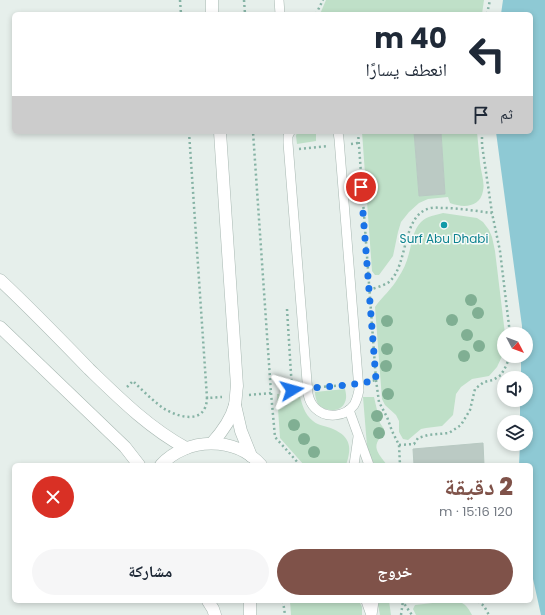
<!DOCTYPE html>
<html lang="ar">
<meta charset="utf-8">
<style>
body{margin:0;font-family:Poppins,"Noto Naskh Arabic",sans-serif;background:#f6f6f7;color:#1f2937;direction:rtl;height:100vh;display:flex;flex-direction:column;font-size:15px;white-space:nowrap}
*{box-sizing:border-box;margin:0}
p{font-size:13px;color:#747a83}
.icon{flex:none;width:22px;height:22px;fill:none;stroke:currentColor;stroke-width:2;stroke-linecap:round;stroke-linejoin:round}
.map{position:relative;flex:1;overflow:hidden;direction:ltr}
.sheet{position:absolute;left:12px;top:463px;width:521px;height:140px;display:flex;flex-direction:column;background:#fff;border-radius:6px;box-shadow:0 2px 6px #0003;direction:rtl}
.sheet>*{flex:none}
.banner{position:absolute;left:12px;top:12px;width:521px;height:122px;border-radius:6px;box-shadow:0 2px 6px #0003;direction:rtl;background:#fff;color:#1f2937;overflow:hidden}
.needle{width:26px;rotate:131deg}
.fabs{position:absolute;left:497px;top:327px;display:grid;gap:8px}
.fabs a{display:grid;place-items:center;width:36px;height:36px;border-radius:50%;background:#fff;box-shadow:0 2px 6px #0003;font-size:20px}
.pin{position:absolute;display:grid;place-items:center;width:34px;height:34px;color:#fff;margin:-17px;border:2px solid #fff;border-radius:50%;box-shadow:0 1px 4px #0007}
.me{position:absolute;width:44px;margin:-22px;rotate:82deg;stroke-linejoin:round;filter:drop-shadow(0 0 3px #0008)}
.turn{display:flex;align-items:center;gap:14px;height:84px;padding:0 20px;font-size:18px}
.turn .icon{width:52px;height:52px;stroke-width:2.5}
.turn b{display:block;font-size:28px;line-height:34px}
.then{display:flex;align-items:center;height:38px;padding:0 20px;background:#0003;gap:8px;font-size:15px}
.round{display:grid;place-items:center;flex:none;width:42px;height:42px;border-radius:21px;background:#f6f6f7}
.headline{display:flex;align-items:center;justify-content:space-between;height:68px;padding:0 20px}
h1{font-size:24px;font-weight:800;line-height:30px;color:#7f5249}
.primary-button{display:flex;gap:8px;margin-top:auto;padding:8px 20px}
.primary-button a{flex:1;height:46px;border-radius:24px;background:#7f5249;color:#fff;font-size:16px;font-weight:800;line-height:46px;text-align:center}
.primary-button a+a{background:#f6f6f7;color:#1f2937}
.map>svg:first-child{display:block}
.green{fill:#bfe0c8}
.water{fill:#8ec9d4}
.building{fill:#bbcac4;stroke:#b8c9c2}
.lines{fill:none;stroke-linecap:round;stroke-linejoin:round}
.service-casing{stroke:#a8b8b2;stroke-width:10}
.minor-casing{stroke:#a8b8b2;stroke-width:13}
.path{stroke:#86b3a5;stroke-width:2.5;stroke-dasharray:2 3;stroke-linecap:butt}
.service{stroke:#fff;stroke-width:9}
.minor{stroke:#fff;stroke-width:12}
.tree{fill:#80af93}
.route{stroke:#1a73e8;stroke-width:7;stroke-dasharray:0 12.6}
.culture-dot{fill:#0f9aa8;stroke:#f7fbf9;stroke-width:1.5}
.labels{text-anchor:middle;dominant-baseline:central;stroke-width:3;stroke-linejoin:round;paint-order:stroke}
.culture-label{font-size:12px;fill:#0d838f;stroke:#f7fbf9}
</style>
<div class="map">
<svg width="545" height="615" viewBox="0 0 545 615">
<rect width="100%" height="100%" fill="#e6efeb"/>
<g class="green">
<polygon points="326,0 484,0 482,14 320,14"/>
<polygon points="297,132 316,132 316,141 297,144 296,136"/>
<path d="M 362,132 L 414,132 L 419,196 L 445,194 L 441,132 L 477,132 C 478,142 479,153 480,163 C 481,172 485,183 483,191 C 480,208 463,208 450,203 L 448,197 L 428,199 L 419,203 L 409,212 L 401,222 L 398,232 L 393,256 L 379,275 L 375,275 L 372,271 Z"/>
<path d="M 443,213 L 477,218 L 483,222 L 489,230 L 492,237 L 495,251 L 505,334 L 504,334 L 503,354 L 497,367 L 489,376 L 472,379 L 461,387 L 456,394 L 453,415 L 442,426 L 426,428 L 421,429 L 408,440 L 403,439 L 399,432 L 399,421 L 396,415 L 385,405 L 382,399 L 375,307 C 382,297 392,289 398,278 C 403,271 407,262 409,253 C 412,243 413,230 421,222 C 427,216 436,215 443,213 Z"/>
<path d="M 345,389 C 346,393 347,398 345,402 C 341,413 325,412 318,404 C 316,400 315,396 315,392 Z"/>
<path d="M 299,393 C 302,404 304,414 313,421 C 319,426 327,426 333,429 C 351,437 352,448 346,465 L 304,465 L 280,438 L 277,394 Z"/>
<path d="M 363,397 L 374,397 L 380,423 L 384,429 L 384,434 C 370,446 378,453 387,465 L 375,465 L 370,457 L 367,446 Z"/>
<polygon points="290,601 359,601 362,607 362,615 291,615"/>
<polygon points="379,601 389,601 391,615 380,615 378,605"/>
<path d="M 450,601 C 463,601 466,604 472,615 L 416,615 L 413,609 L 415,605 Z"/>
</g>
<polygon class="water" points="503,0 545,0 545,615 541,615 531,570 531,465 519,465 520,444 526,444 526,422 520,422 520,400 526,400 526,378 521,378 521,356 526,356 526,334 522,334 522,326 496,132 531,132 531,14 501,14"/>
<g class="building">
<polygon points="414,132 441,132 445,194 419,196"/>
<polygon points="483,443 484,465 414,465 413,449"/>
</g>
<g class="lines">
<defs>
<g id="service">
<polyline points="279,0 280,14"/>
<path d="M 290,132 L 288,136 L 288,143 L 308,394 C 309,399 311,404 315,408 C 326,419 345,417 354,405 C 357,400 358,395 359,390 L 339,139 L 338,132"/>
<polyline points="349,410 369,465"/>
<polyline points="354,465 358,437"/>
<polyline points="366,601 371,615"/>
<polyline points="372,615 374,601"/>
</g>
<g id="minor">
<polyline points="212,0 212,14"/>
<path d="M 0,280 C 31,309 60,339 89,369 C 119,398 149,428 186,448"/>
<polyline points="0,327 125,447 139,465"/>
<polyline points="235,405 241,431 251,456"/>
<path d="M 212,443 C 222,432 231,420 235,405 C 236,399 236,392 237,386 L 220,132"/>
<path d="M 161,465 C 187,437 235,436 261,465"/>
<polyline points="208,601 213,609 215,615"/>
<polyline points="250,615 250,601"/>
</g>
</defs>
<use href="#service" class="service-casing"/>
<use href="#minor" class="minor-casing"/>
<g class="path">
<polyline points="180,0 181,14"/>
<polyline points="244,0 245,14"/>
<polyline points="316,14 323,0"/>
<polyline points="487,14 490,0"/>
<polyline points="189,132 207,398 222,397"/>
<polyline points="358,132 376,380 371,381"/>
<polyline points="482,132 482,145 492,213 500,251 510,334"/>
<polyline points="351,144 358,143"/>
<polyline points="299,149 328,146"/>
<path d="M 369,290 C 375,288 383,286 389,282 C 409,265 401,214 431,208 C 435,207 439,208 443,208 C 459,208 476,211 492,213"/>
<polyline points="287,309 292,390 296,389"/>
<polyline points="376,380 379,402 387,417 392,431 399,445 400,465"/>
<path d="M 127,387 L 133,381 C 142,390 152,400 163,408 C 179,418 206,425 207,398"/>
<polyline points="319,387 348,385"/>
<polyline points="271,393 275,437 300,465"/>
<polyline points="249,395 271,393 253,132"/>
<polyline points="399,445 414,444 418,438 428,435 449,433 461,425 470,410 475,389 484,382 493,380 501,375 506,366 510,356"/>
<polyline points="283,601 285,615"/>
<polyline points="410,601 403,602 412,615"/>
<polyline points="478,601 484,606 489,615"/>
<polyline points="401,615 403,601"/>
</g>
<use href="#service" class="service"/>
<use href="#minor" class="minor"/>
</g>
<g class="tree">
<circle cx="471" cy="300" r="6"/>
<circle cx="478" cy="313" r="6"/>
<circle cx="452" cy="320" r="6"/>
<circle cx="387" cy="321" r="6"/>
<circle cx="467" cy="335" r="6"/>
<circle cx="479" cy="346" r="6"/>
<circle cx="387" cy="349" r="6"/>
<circle cx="464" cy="356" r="6"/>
<circle cx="386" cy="366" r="6"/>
<circle cx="388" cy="394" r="6"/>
<circle cx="377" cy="416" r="6"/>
<circle cx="294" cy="425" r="6"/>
<circle cx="379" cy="433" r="6"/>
<circle cx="304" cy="439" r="6"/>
<circle cx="314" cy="452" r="6"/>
</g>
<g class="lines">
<path class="route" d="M 292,390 C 320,386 348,387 376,380 L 361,187"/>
</g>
<circle class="culture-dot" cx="444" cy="225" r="4"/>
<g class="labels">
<g class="culture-label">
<text x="444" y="238">Surf Abu Dhabi</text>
</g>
</g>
</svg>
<div class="fabs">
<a><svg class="needle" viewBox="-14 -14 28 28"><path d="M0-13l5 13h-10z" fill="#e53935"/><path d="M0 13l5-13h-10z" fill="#747a83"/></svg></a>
<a><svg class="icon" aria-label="sound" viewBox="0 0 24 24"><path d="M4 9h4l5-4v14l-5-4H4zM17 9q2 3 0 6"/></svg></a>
<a><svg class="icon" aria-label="layers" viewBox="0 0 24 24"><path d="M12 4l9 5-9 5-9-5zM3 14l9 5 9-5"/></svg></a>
</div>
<div class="pin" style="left:361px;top:187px;background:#d93025"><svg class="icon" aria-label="arrive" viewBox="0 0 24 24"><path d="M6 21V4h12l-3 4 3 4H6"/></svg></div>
<svg class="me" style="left:292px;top:390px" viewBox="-20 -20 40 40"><path d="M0-17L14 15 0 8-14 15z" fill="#1a73e8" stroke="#fff" stroke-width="4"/></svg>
<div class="banner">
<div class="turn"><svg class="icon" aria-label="left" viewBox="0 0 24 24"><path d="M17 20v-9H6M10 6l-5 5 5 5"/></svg><div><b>40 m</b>انعطف يسارًا</div></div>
<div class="then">ثم<svg class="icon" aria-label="arrive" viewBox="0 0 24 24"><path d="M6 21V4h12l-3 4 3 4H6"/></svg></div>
</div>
<section class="sheet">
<div class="headline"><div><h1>2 دقيقة</h1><p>120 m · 15:16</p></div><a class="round" style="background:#d93025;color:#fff"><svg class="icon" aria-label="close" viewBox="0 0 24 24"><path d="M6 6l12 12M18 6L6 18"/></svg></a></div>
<div class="primary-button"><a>خروج</a><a>مشاركة</a></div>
</section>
</div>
